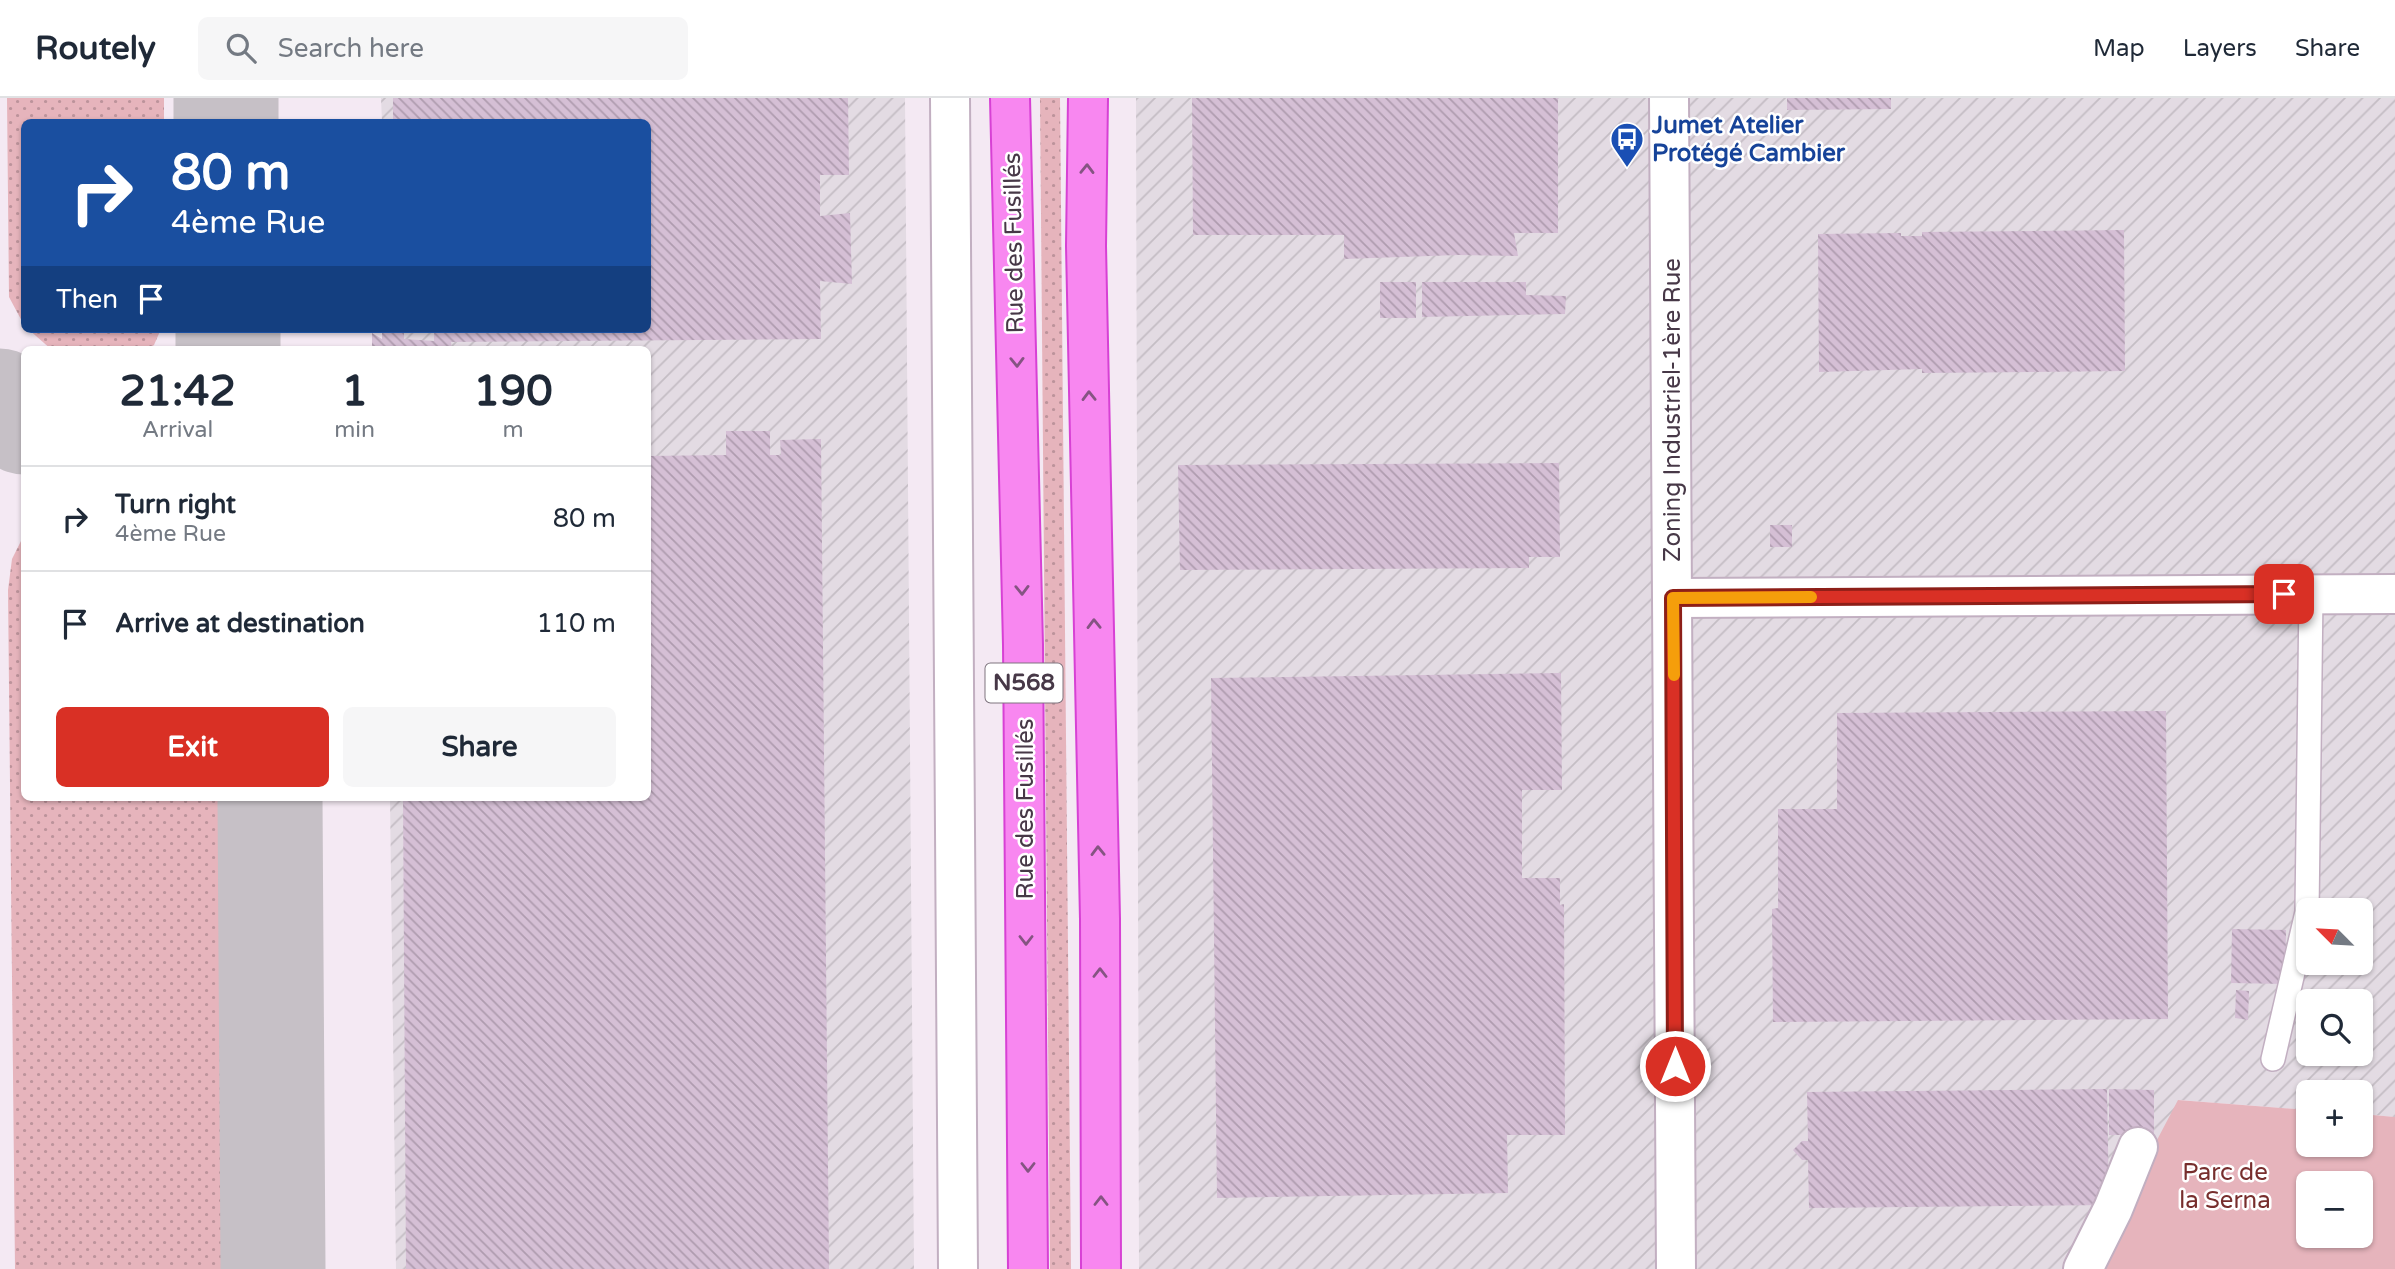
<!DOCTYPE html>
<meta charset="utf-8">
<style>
body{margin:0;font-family:"Varela Round",sans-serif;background:#f6f6f7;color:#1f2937;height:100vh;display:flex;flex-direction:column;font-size:26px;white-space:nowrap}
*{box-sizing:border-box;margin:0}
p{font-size:23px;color:#747a83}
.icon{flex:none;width:38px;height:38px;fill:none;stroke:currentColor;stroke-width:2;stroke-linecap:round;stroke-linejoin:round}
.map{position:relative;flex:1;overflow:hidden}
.side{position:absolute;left:21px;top:248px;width:630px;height:455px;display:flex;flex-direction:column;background:#fff;border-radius:10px;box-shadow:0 2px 5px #0004}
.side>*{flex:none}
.guide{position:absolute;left:21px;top:21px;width:630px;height:214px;border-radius:10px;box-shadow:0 2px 5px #0004;background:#1a4fa0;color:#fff;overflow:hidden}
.needle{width:46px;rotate:294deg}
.buttons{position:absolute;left:2296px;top:800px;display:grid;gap:14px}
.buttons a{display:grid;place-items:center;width:77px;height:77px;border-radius:10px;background:#fff;box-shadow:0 2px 5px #0004;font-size:35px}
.pin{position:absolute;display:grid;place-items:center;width:60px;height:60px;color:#fff;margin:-30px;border-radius:14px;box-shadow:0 4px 10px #0006}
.me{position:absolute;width:77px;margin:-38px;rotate:0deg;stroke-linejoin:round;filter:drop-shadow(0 0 5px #0008)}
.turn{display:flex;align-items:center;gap:24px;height:147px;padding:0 35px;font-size:32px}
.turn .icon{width:91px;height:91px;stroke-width:2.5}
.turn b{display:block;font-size:49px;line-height:60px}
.then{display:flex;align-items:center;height:66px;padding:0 35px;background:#0003;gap:14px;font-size:26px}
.eta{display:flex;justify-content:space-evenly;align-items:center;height:119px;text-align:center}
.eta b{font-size:42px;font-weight:800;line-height:49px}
.action{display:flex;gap:14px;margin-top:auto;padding:14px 35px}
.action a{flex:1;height:80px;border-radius:10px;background:#d93025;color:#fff;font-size:28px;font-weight:800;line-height:80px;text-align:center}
.action a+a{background:#f6f6f7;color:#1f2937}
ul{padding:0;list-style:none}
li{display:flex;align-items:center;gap:21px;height:105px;padding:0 35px;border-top:2px solid #e0e1e3}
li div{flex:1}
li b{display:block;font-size:26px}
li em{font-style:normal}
header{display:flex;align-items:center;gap:42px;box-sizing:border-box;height:98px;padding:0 35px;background:#fff;border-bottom:2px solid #e0e1e3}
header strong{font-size:33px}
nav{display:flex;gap:38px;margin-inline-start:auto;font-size:24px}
.search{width:490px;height:63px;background:#f6f6f7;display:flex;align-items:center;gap:18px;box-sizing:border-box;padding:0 24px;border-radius:10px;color:#747a83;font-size:26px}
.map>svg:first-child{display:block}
.industrial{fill:url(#industrial-furrows);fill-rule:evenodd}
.grass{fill:url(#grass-dots)}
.park{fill:#e6b4bc;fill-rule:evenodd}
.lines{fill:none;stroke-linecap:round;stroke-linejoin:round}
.taxiway{stroke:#c6c0c6;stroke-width:105}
.building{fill:url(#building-back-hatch)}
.service-casing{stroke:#c2afc1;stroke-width:26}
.minor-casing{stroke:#c2afc1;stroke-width:42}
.trunk-casing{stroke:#d741d4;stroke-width:42}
.service{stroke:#fff;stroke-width:23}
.minor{stroke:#fff;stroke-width:38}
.trunk{stroke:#f887f0;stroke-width:38}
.oneway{stroke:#855482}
.route-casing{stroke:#8d1f18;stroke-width:18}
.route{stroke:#d93025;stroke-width:12}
.slow{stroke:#f59e0b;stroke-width:12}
.labels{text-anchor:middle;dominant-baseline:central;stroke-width:5;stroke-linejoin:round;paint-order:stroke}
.shield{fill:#fff;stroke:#7e747e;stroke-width:2}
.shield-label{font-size:23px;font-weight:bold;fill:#473847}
.transit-label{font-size:24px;font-weight:bold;fill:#164399;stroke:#fff;text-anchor:start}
.street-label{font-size:24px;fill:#473847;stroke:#fff}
.park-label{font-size:24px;fill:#772e2d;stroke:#fff}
</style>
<header>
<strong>Routely</strong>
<div class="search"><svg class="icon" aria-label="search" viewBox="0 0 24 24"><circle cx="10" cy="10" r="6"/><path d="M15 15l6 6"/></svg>Search here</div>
<nav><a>Map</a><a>Layers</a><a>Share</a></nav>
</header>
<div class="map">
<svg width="2395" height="1171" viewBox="0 0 2395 1171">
<defs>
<pattern id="industrial-furrows" width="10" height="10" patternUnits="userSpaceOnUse" patternTransform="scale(1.75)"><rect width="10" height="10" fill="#e3dbe3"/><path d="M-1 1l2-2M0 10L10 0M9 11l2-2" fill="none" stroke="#c4bdc4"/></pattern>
<pattern id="grass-dots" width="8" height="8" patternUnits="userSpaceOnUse" patternTransform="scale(1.75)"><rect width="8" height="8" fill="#e6b4bc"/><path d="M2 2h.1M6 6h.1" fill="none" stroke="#bc939b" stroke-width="1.8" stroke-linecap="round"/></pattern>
<pattern id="building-back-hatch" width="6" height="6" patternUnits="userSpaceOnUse" patternTransform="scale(1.75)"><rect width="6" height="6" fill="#d5bfd5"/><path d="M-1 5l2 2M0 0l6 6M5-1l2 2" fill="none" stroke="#af9caf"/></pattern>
</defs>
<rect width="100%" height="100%" fill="#f4e9f3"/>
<g class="industrial">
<polygon points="381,0 905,0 914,1171 396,1171 390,700 648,700 648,252 385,252 384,231 648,231 648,24 382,24"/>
<path d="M 1136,0 L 2395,0 L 2395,1019 L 2361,1016 L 2361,994 L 2308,994 L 2308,1012 L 2179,1002 L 2113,1171 L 1139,1171 ZM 2308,812 L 2361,812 L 2361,864 L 2308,864 ZM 2308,903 L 2361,903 L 2361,956 L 2308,956 Z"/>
</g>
<g class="grass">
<polygon points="7,0 164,0 164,24 24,24 24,227 9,199"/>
<polygon points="1040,0 1060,0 1071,1171 1050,1171"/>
<polygon points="28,231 161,231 154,247 147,252 52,252"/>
<polygon points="24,437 24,700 225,700 229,1171 15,1171 8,492 12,461"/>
</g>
<path class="park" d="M 2178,1002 L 2308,1012 L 2308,1046 L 2361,1046 L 2361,1016 L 2395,1019 L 2395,1171 L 2083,1171 L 2138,1049 L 2157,1042 ZM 2308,1085 L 2361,1085 L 2361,1138 L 2308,1138 Z"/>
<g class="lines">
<g class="taxiway">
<polyline points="226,0 226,24"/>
<polyline points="228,231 228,252"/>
<polyline points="0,303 24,324"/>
<polyline points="270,700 273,1171"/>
</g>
</g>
<g class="building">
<polygon points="393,0 848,0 849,77 820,77 820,118 850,115 852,186 820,183 821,241 451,244 452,252 372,252 372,235 382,241 382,231 404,231 404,241 434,243 434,231 648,231 648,24 393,24"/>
<polygon points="1192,0 1558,0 1558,135 1514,135 1518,158 1458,157 1344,161 1344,137 1193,137"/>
<polygon points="1787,0 1891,0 1891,11 1787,12"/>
<polygon points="2124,132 2125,273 1922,275 1922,271 1819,274 1818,136 1901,135 1901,138 1922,138 1922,134"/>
<rect x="1380" y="184" width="36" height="36"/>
<polygon points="1422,184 1526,184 1526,197 1566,198 1565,216 1422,219"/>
<polygon points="726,333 770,333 770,357 781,357 780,342 821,341 829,1171 406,1171 403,700 648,700 648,358 726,357"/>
<polygon points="1559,365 1560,459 1529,459 1529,470 1180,472 1178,367"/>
<rect x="1770" y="427" width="22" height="22"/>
<polygon points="1561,575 1562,692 1522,692 1522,780 1560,780 1560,807 1564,806 1565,1037 1507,1037 1508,1095 1217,1100 1211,580"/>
<polygon points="2166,613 2168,921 1773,924 1772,811 1778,810 1778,711 1837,711 1837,615"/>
<polygon points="2232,831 2286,832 2285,886 2231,885"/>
<polygon points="2236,892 2249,893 2248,922 2235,920"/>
<polygon points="2107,991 2109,1107 1809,1110 1808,1062 1802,1062 1793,1052 1802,1043 1808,1043 1807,994"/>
<polygon points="2109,991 2154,992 2154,1037 2109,1037"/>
</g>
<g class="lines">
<defs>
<polyline id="service" points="2273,961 2307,814 2311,496"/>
<g id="minor">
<polyline points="950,0 958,1171"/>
<polyline points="1669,0 1676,1171"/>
<polyline points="1673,500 2395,496"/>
<polyline points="2083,1171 2113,1111 2138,1049"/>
</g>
<g id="trunk">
<polyline points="1010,0 1023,547 1028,1171"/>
<polyline points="1088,0 1086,148 1100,821 1101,1171"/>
</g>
</defs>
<use href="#service" class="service-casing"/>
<use href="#minor" class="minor-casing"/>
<use href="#trunk" class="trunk-casing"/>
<use href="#service" class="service"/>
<use href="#minor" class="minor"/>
<use href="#trunk" class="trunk"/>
</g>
<defs><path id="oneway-chevron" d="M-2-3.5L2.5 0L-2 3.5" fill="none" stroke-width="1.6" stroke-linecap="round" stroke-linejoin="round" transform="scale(1.75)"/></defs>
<g class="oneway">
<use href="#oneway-chevron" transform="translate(1087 71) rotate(-89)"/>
<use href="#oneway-chevron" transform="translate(1017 264) rotate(89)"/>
<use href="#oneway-chevron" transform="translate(1089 298) rotate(-91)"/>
<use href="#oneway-chevron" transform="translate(1022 492) rotate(89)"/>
<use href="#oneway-chevron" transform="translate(1094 526) rotate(-91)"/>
<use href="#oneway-chevron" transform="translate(1098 753) rotate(-91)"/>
<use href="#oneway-chevron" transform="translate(1026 842) rotate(90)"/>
<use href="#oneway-chevron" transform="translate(1100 875) rotate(-90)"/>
<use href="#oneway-chevron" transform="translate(1028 1069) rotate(90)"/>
<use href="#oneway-chevron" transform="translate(1101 1103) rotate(-90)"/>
</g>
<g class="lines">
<defs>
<polyline id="route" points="1675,968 1673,500 2284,496"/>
</defs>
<use href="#route" class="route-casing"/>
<use href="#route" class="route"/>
<polyline class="slow" points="1674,577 1673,500 1811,499"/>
</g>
<defs>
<symbol id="bus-pin" viewBox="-11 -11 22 30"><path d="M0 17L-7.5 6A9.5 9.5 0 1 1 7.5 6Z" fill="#1a4fb4" stroke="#fff"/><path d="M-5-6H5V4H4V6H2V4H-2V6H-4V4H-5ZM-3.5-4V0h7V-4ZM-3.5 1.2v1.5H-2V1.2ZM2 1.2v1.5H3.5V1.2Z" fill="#fff"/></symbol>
</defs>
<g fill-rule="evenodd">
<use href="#bus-pin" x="1608" y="22" width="38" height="52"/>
</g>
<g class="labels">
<rect class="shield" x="985.5" y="565.5" width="77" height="39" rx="5"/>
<g class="shield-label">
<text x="1024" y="585">N568</text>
</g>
<g class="transit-label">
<text x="1652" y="27">Jumet Atelier<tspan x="1652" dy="28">Protégé Cambier</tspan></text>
</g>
<g class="street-label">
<text transform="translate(1014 145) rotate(-91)">Rue des Fusillés</text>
<text transform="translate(1672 312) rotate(-90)">Zoning Industriel-1ère Rue</text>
<text transform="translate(1025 711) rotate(-90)">Rue des Fusillés</text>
</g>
<g class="park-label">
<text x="2225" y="1074">Parc de<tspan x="2225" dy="28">la Serna</tspan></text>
</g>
</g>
</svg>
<div class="buttons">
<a><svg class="needle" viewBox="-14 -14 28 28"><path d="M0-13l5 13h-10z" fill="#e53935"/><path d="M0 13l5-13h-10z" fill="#747a83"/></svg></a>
<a><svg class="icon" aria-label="search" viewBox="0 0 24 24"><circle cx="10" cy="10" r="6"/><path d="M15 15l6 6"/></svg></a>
<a>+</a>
<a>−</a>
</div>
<div class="pin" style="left:2284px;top:496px;background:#d93025"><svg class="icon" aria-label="arrive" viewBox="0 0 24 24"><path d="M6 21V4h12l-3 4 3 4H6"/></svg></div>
<svg class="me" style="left:1675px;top:968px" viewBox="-20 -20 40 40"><circle r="17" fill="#d93025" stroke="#fff" stroke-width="3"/><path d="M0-11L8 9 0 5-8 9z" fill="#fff"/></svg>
<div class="guide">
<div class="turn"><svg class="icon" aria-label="right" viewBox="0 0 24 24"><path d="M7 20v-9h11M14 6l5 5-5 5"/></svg><div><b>80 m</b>4ème Rue</div></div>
<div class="then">Then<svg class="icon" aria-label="arrive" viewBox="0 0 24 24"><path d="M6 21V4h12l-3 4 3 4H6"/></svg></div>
</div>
<section class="side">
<div class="eta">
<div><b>21:42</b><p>Arrival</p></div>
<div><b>1</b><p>min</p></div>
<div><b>190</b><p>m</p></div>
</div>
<ul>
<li><svg class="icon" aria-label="right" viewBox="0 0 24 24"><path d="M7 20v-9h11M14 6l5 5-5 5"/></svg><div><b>Turn right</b><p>4ème Rue</p></div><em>80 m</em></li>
<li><svg class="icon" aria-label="arrive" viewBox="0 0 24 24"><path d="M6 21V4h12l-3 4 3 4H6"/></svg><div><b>Arrive at destination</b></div><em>110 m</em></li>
</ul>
<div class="action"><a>Exit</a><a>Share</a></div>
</section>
</div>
